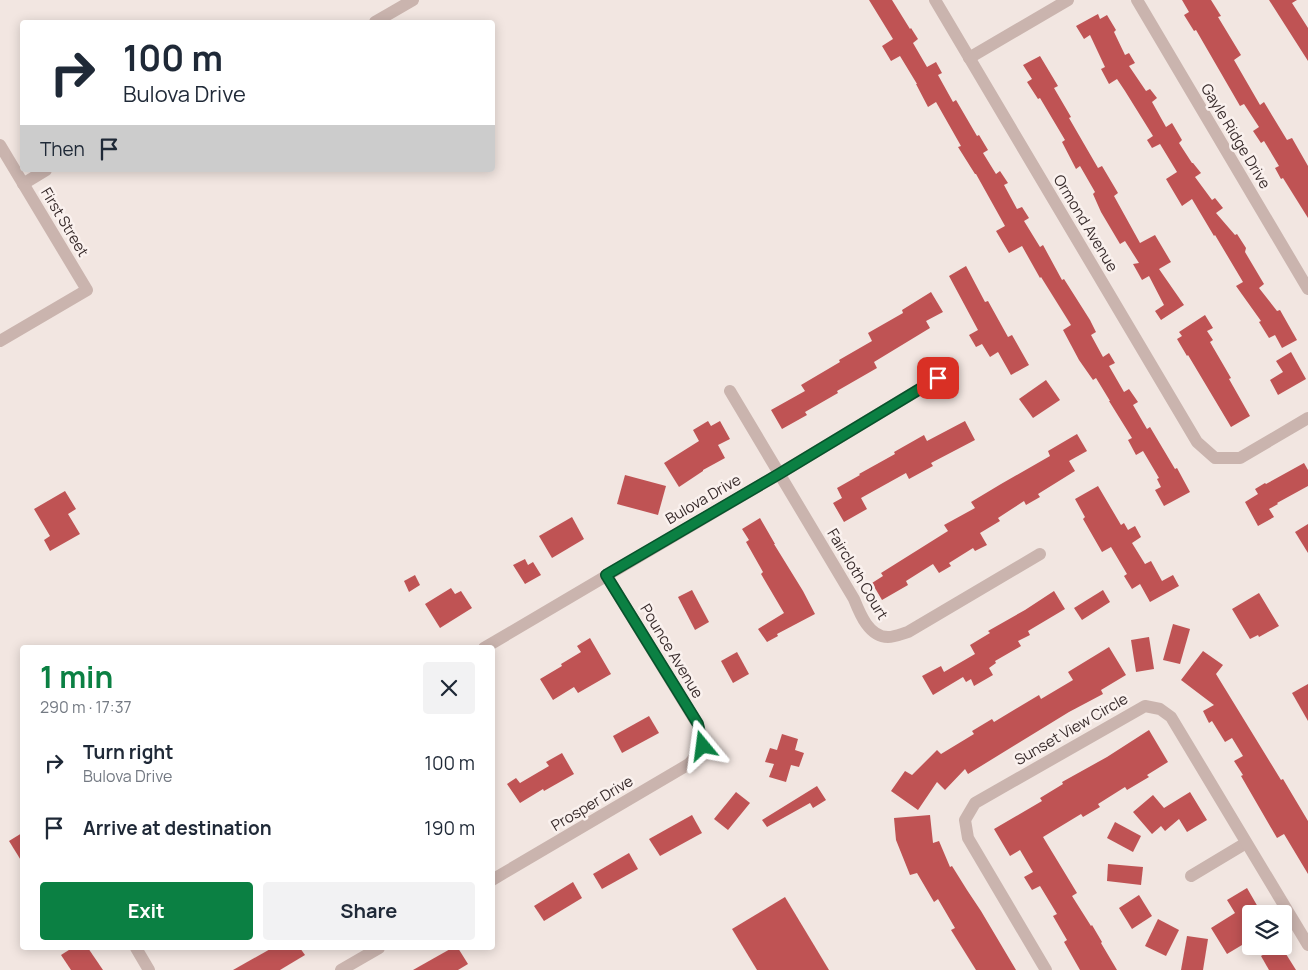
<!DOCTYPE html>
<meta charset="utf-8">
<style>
body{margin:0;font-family:Manrope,sans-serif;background:#f2f2f3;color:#1f2937;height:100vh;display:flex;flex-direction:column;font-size:19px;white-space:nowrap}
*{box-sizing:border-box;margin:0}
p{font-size:16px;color:#747a83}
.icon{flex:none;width:28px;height:28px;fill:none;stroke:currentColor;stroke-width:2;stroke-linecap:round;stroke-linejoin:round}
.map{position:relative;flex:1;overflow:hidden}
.details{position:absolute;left:20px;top:645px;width:475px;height:305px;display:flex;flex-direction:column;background:#fff;border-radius:5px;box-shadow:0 2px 12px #0003}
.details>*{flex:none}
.guide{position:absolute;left:20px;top:20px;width:475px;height:152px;border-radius:5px;box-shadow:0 2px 12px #0003;background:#fff;color:#1f2937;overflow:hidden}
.buttons{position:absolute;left:1242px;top:905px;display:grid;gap:10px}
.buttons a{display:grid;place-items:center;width:50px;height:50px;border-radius:5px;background:#fff;box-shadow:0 2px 12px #0003;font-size:25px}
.pin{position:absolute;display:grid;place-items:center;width:42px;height:42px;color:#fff;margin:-21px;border-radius:10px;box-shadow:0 2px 8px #0006}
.me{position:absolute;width:55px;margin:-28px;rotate:344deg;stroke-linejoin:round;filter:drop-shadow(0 0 4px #0008)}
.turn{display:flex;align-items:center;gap:18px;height:105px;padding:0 20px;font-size:22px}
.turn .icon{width:65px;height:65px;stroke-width:2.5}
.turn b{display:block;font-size:35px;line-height:42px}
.then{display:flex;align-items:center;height:48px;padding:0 20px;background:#0003;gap:10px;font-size:19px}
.round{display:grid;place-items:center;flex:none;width:52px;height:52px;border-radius:5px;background:#f2f2f3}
.head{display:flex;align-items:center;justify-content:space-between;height:85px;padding:0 20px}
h1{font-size:30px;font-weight:700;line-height:38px;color:#0b8043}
.cta{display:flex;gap:10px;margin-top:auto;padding:10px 20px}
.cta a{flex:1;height:58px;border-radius:5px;background:#0b8043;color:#fff;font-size:20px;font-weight:700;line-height:58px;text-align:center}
.cta a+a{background:#f2f2f3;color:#1f2937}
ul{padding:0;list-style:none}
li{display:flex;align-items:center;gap:15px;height:65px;padding:0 20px}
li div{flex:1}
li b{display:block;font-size:19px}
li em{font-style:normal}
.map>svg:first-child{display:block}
.building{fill:#bf5354}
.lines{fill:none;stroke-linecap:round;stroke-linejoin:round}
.minor{stroke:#cab4ae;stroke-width:12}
.route-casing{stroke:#07532c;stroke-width:12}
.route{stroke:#0b8043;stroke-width:9}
.labels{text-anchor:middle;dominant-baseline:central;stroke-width:5;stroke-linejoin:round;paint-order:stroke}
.street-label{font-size:15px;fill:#392c2c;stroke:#faf1ee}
</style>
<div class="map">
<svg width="1308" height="970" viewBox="0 0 1308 970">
<rect width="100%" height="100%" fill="#f2e6e1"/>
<g class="building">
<polygon points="869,0 892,0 910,29 911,28 918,39 913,43 927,67 936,62 942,73 938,75 953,102 956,100 977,136 979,135 988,150 983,153 996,174 1000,171 1008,183 1004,185 1017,209 1022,207 1029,218 1024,221 1040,247 1043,245 1062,280 1064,279 1090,320 1096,332 1091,335 1103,357 1109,353 1115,363 1109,366 1124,392 1129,389 1138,402 1133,405 1147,429 1150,427 1175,469 1177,468 1190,492 1164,506 1155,490 1161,487 1157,479 1159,478 1143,451 1136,455 1128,440 1132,438 1109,401 1110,401 1096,378 1093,380 1079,360 1063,330 1071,325 1041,277 1040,278 1022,246 1009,253 996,231 1005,226 976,174 975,174 958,147 961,146 936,102 928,107 916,84 917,84 900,56 891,61 882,46 893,39"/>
<polygon points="1182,0 1211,0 1221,16 1218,17 1241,55 1234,60 1260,105 1264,102 1287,140 1292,138 1308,166 1308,218 1283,178 1281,179 1275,168 1279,166 1264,141 1261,143 1253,131 1259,127 1244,104 1240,106 1196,30 1194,31 1184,15 1189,12"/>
<polygon points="1269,0 1297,0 1292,3 1308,28 1308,61"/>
<polygon points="1098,14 1100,19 1107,15 1116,30 1114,32 1125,55 1129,53 1135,63 1129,66 1146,91 1150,89 1157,98 1152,102 1166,127 1172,123 1182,140 1179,143 1192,163 1193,163 1201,173 1195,177 1212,200 1215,198 1223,208 1216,213 1235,235 1237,234 1246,248 1245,252 1264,284 1259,288 1277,311 1280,310 1297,340 1282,348 1275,335 1269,338 1259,322 1261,321 1236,286 1243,282 1215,235 1214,236 1192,199 1182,206 1166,179 1177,172 1160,144 1152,148 1147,140 1153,136 1125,91 1117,79 1109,84 1101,69 1105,67 1090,35 1084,39 1076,26"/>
<polygon points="1040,56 1058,86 1054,88 1071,117 1069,118 1098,168 1102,166 1118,193 1114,196 1140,243 1155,235 1171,262 1159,269 1184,305 1161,320 1155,311 1164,305 1149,276 1142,280 1133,264 1139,263 1125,241 1120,244 1101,212 1093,194 1095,192 1080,166 1076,169 1062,142 1065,140 1040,98 1038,99 1027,82 1032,79 1023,65"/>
<polygon points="966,266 985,302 988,301 1008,337 1012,335 1029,365 1011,375 998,352 990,357 982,344 976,347 969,335 978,330 949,276"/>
<polygon points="931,292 943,312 926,321 930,328 874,362 877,368 837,391 838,393 805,412 807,415 782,429 771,410 805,391 801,385 840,362 839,360 872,341 868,333 903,313 902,310"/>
<polygon points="1205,315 1213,328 1207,331 1213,340 1210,342 1231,378 1229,379 1250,416 1231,427 1188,355 1187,356 1177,339 1182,336 1179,332"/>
<polygon points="1291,352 1306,379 1278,395 1270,380 1283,372 1276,361"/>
<polygon points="1046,380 1060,400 1033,418 1019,399"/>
<polygon points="708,421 711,426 720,421 730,439 718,445 725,458 703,470 703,471 679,487 664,463 699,441 693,430"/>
<polygon points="965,421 975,440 931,463 933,466 909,479 906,473 861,498 867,509 844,522 833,503 842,498 837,488 860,475 859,474 895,454 894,452 924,435 927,441"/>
<polygon points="1077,434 1087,451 1069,461 1075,471 1038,494 1040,497 1026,505 1024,501 998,518 1000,521 980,533 987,545 975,551 973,548 949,563 951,566 939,573 933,564 906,581 908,585 882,600 872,583 883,576 881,573 948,531 944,525 975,508 971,502 1001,484 1050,456 1048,451"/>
<polygon points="1304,463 1308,470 1308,486 1277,503 1278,504 1269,509 1274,517 1258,526 1245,502 1258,494 1255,489 1265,483 1266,484"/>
<polygon points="625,475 666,486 658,515 617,504"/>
<polygon points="1098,486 1121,525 1124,523 1128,530 1135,526 1141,537 1132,543 1145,564 1151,561 1162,581 1173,575 1179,586 1150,602 1140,584 1132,589 1124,576 1127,574 1111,547 1102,552 1083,519 1085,517 1075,499"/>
<polygon points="65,491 76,509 68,514 80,534 50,551 44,540 50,536 34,509"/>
<polygon points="572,517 584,539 552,558 539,536"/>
<polygon points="760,518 775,544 774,544 803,591 815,614 777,634 778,636 767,642 758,629 784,613 761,574 763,572 746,542 749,540 742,529"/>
<polygon points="1308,524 1308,553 1295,532"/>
<polygon points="525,559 528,565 533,562 541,575 525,584 513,565"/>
<polygon points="415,575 420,585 409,592 404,581"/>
<polygon points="451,588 455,594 461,591 472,608 440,628 425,604"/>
<polygon points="692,590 709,622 695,630 678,597"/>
<polygon points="1103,590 1110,602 1082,620 1074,608"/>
<polygon points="1054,591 1065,609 1028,631 1030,635 1018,641 1021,646 995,661 996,663 989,668 993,675 974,686 971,679 966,682 963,677 933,695 922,676 941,666 944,672 975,654 970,645 990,633 988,631 1025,610"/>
<polygon points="1259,593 1279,626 1259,637 1258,635 1250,639 1232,609"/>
<polygon points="1173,624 1190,629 1180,664 1163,660"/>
<polygon points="1149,637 1154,669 1136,672 1131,640"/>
<polygon points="590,638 611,674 578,693 574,687 553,700 540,679 562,666 561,664 581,652 577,646"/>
<polygon points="1109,647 1126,675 1101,690 1103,694 1069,712 968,774 965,769 945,790 937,782 918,810 891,791 905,771 912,775 937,750 941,754 974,734 972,731 992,719 994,722 1039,695 1041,699 1073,680 1068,672"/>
<polygon points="1203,651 1223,665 1216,674 1281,780 1283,779 1308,821 1308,874 1284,834 1277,838 1241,776 1243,775 1234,761 1243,756 1232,738 1225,742 1212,721 1209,723 1203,711 1214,705 1181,680"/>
<polygon points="737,652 749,674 733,683 721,661"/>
<polygon points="1308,684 1308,721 1292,693"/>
<polygon points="649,716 659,733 622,753 613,736"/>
<polygon points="1149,730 1168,762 1147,775 1149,777 1127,790 1125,787 1098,804 1100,807 1083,817 1081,814 1043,837 1077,893 1072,896 1091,926 1092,925 1102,942 1101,943 1117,970 1080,970 1064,942 1067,940 1053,916 1057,914 1040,886 1032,890 1024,877 1033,872 1020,850 1010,856 994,829 1042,801 1040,798 1063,784 1062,782 1107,757"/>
<polygon points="782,734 798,739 795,750 804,753 799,767 791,765 786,782 769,777 774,764 765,762 770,748 777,750"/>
<polygon points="562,753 574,774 544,791 543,789 520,803 507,784 516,778 520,783 549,766 546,762"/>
<polygon points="817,786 826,800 813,808 810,803 767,827 762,820"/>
<polygon points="736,792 750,803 728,830 714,819"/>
<polygon points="1190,792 1207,820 1187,832 1179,819 1165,831 1161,826 1152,834 1133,812 1153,795 1164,808"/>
<polygon points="692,815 702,833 660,856 649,839"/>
<polygon points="930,815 933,843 939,841 950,867 952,866 967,890 981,911 1016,970 976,970 951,930 955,928 938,899 934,902 917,873 910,875 896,840 894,818"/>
<polygon points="1115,822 1141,836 1133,852 1107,838"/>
<polygon points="22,833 22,862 9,841"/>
<polygon points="629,853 638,869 602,889 593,874"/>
<polygon points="1108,864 1143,867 1141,885 1107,881"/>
<polygon points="573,882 582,898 544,921 534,906"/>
<polygon points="1247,888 1262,914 1251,914 1251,928 1242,933 1247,942 1227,954 1211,928 1235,913 1227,900"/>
<polygon points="1139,895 1152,916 1132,929 1119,908"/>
<polygon points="785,897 829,970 757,970 732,929"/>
<polygon points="1158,919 1179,930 1166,956 1145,946"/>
<polygon points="1187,936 1208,939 1203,970 1181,970"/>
<polygon points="1277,946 1281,946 1296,970 1269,970 1261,956"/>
<polygon points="72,948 88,948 103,970 71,970 61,955"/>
<polygon points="272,948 300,948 305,955 280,970 233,970"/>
<polygon points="452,948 458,948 468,964 458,970 413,970"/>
</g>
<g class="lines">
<g class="minor">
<polyline points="935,0 1197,442 1215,458 1240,458 1308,418"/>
<polyline points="1137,0 1308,289"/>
<polyline points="375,22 413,0"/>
<polyline points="969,58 1068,0"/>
<polyline points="0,145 87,290 0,341"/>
<polyline points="23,184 46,170"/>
<path d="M 730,391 L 854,599 C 860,614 869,637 888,637 C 895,637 901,634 908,632 L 1040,554"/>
<polyline points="484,648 779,474 938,378"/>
<polyline points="1191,876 1246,843"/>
<polyline points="492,880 689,764 703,747 698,725 606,575"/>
<polyline points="136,948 149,970"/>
<polyline points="341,970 379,948"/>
<polyline points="1046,970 968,838 965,820 975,803 1145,706 1160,709 1171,717 1308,945"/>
</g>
</g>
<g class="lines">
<defs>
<polyline id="route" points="703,746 698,724 606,575 779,474 938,378"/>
</defs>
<use href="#route" class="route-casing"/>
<use href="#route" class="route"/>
</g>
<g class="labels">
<g class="street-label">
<text transform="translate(1236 136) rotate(59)">Gayle Ridge Drive</text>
<text transform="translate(65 222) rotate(59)">First Street</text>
<text transform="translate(1086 223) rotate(59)">Ormond Avenue</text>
<text transform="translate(703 499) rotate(-30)">Bulova Drive</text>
<text transform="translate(858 574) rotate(59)">Faircloth Court</text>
<text transform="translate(672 651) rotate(59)">Pounce Avenue</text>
<text transform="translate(1071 729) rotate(-30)">Sunset View Circle</text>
<text transform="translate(592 803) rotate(-31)">Prosper Drive</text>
</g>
</g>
</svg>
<div class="buttons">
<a><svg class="icon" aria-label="layers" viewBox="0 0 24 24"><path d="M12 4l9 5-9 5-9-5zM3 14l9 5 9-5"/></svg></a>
</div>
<div class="pin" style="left:938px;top:378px;background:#d93025"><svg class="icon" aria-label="arrive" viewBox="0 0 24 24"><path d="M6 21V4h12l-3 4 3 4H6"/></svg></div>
<svg class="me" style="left:703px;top:746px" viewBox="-20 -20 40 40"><path d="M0-17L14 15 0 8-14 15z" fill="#0b8043" stroke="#fff" stroke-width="4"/></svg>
<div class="guide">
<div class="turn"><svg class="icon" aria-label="right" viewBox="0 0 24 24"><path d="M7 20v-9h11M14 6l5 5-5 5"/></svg><div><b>100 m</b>Bulova Drive</div></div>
<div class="then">Then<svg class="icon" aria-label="arrive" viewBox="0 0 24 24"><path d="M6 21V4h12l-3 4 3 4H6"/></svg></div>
</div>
<section class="details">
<div class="head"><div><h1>1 min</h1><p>290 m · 17:37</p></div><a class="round"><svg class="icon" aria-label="close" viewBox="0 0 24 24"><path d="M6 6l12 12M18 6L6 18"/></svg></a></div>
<ul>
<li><svg class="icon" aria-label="right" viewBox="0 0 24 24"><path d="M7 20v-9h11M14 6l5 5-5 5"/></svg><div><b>Turn right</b><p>Bulova Drive</p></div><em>100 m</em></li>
<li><svg class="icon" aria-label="arrive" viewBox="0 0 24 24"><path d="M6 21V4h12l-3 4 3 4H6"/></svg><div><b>Arrive at destination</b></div><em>190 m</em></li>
</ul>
<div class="cta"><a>Exit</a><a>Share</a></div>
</section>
</div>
